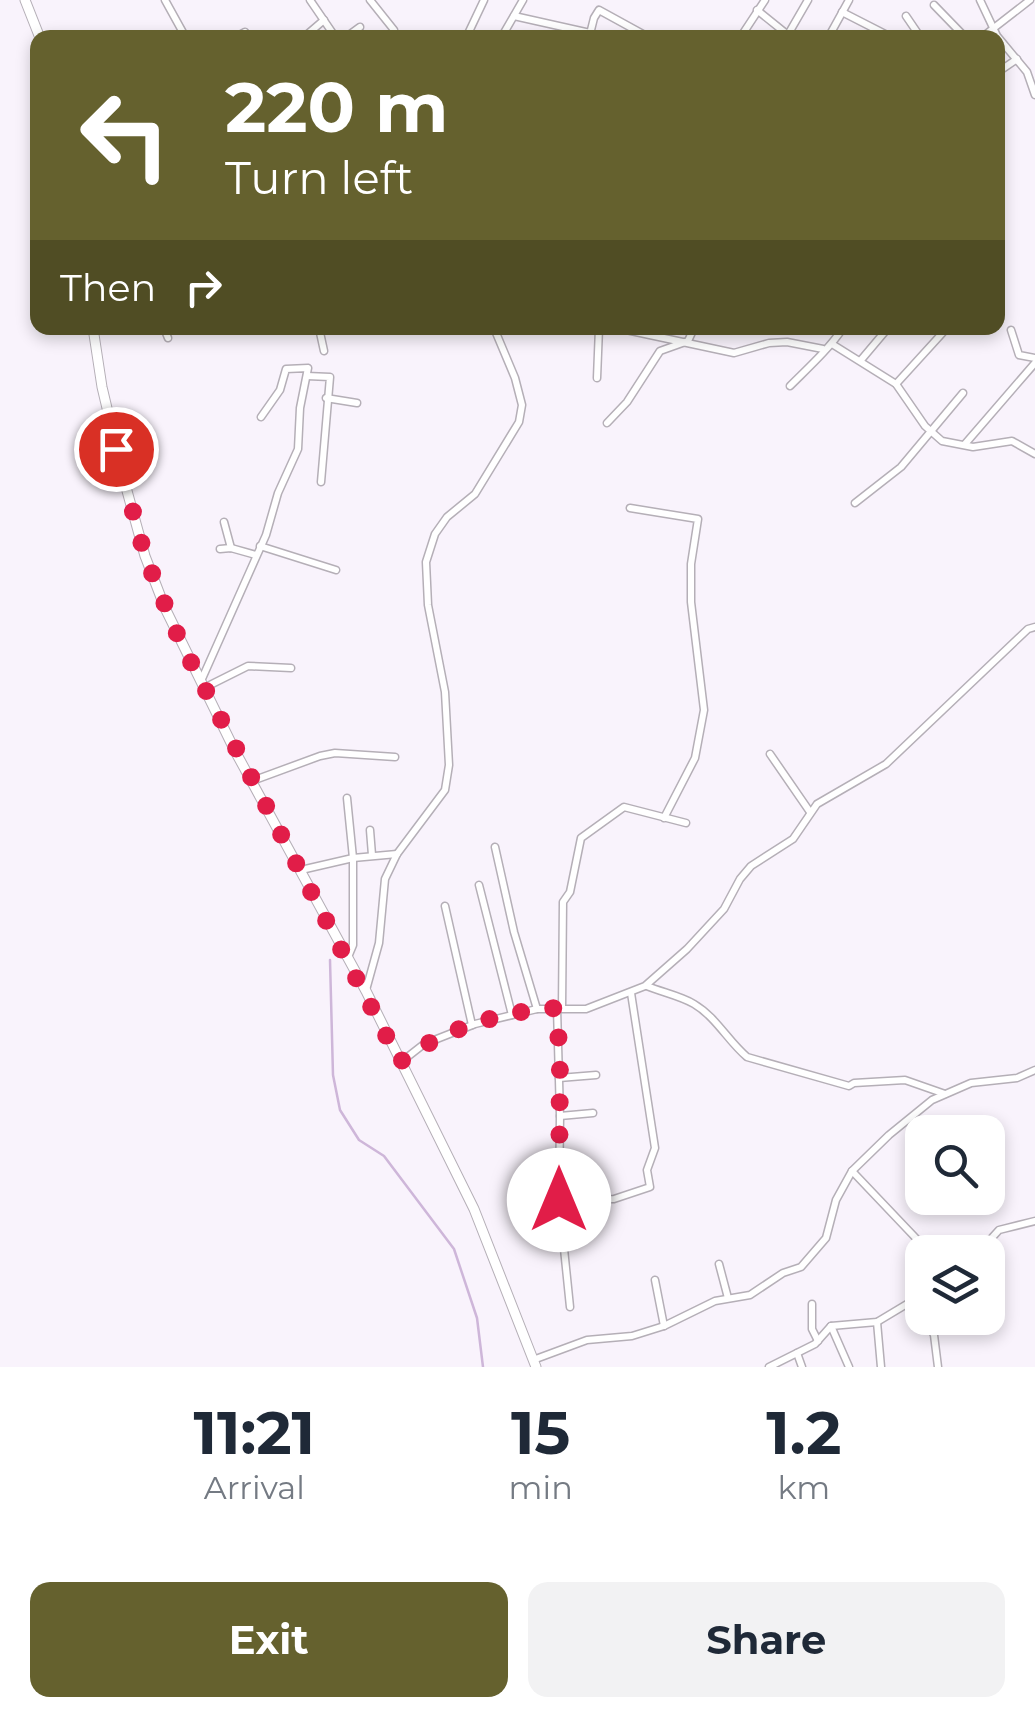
<!DOCTYPE html>
<style>
body{margin:0;font-family:Montserrat,sans-serif;background:#f2f2f3;color:#1f2937;height:100vh;display:flex;flex-direction:column;font-size:38px;white-space:nowrap}
*{box-sizing:border-box;margin:0}
p{font-size:32px;color:#747a83}
.icon{flex:none;width:55px;height:55px;fill:none;stroke:currentColor;stroke-width:2;stroke-linecap:round;stroke-linejoin:round}
.map{position:relative;height:1367px;overflow:hidden}
.details{display:flex;flex-direction:column;background:#fff;flex:1}
.details>*{flex:none}
.hud{position:absolute;left:30px;top:30px;width:975px;height:305px;border-radius:20px;box-shadow:0 5px 15px #0003;background:#65612e;color:#fff;overflow:hidden}
.buttons{position:absolute;left:905px;top:1115px;display:grid;gap:20px}
.buttons a{display:grid;place-items:center;width:100px;height:100px;border-radius:20px;background:#fff;box-shadow:0 5px 15px #0003;font-size:50px}
.pin{position:absolute;display:grid;place-items:center;width:85px;height:85px;color:#fff;margin:-42px;border:5px solid #fff;border-radius:50%;box-shadow:0 2px 10px #0007}
.me{position:absolute;width:110px;margin:-55px;rotate:0deg;stroke-linejoin:round;filter:drop-shadow(0 0 8px #0008)}
.turn{display:flex;align-items:center;gap:35px;height:210px;padding:0 30px;font-size:45px}
.turn .icon{width:130px;height:130px;stroke-width:2.5}
.turn b{display:block;font-size:70px;line-height:85px}
.then{display:flex;align-items:center;height:95px;padding:0 30px;background:#0003;gap:20px;font-size:38px}
.eta{display:flex;justify-content:space-evenly;align-items:center;height:170px;text-align:center}
.eta b{font-size:60px;font-weight:700;line-height:70px}
.cta{display:flex;gap:20px;margin-top:auto;padding:20px 30px}
.cta a{flex:1;height:115px;border-radius:20px;background:#65612e;color:#fff;font-size:40px;font-weight:700;line-height:115px;text-align:center}
.cta a+a{background:#f2f2f3;color:#1f2937}
.map>svg:first-child{display:block}
.lines{fill:none;stroke-linecap:round;stroke-linejoin:round}
.stream{stroke:#ceb6d9;stroke-width:2.5}
.street-casing{stroke:#b5afb7;stroke-width:9}
.secondary-casing{stroke:#b5afb7;stroke-width:11}
.street{stroke:#fff;stroke-width:6}
.secondary{stroke:#fff;stroke-width:9}
.route{stroke:#e11d48;stroke-width:18;stroke-dasharray:0 32.4}
</style>
<div class="map">
<svg width="1035" height="1367" viewBox="0 0 1035 1367">
<rect width="100%" height="100%" fill="#f9f3fc"/>
<g class="lines">
<polyline class="stream" points="330,960 333,1075 340,1110 359,1140 384,1156 454,1249 477,1318 483,1367"/>
<defs>
<g id="street">
<polyline points="165,0 186,38"/>
<polyline points="310,0 336,38"/>
<polyline points="370,0 394,30"/>
<polyline points="980,0 997,36 1027,72 1035,95"/>
<polyline points="934,5 966,38"/>
<polyline points="757,10 788,35"/>
<polyline points="842,12 887,35"/>
<polyline points="514,16 590,33"/>
<polyline points="906,16 921,38"/>
<polyline points="234,38 245,32"/>
<polyline points="267,38 268,37"/>
<polyline points="303,38 324,20"/>
<polyline points="345,38 360,27"/>
<polyline points="466,38 484,0"/>
<polyline points="501,38 523,0"/>
<polyline points="589,38 594,18 599,10 650,38"/>
<polyline points="740,38 765,0"/>
<polyline points="786,38 808,0"/>
<polyline points="828,38 849,0"/>
<polyline points="981,38 1030,0"/>
<polyline points="998,72 1017,59"/>
<polyline points="164,328 168,338"/>
<polyline points="319,328 324,351"/>
<polyline points="617,328 734,353 769,343 787,342 823,349"/>
<polyline points="1011,330 1019,355 1035,358"/>
<polyline points="832,344 896,384 925,426 942,441 973,447 1012,441 1035,454"/>
<polyline points="861,360 888,328"/>
<polyline points="307,376 330,377 321,482"/>
<polyline points="597,378 599,328"/>
<polyline points="896,384 947,328"/>
<path d="M 790,386 C 809,367 829,349 843,328"/>
<polyline points="326,398 357,403"/>
<polyline points="607,423 627,402 660,351 688,341 694,328"/>
<polyline points="965,444 1035,363"/>
<polyline points="855,503 901,467 963,393"/>
<polyline points="630,508 698,519 691,564 691,602 704,710 695,758 664,818"/>
<polyline points="224,522 231,548"/>
<polyline points="260,546 336,570"/>
<polyline points="220,549 231,548 256,555"/>
<polyline points="201,681 266,535 278,493 298,449 300,408 308,368 286,369 280,390 261,417"/>
<polyline points="204,688 248,666 291,668"/>
<polyline points="770,754 810,812"/>
<polyline points="252,781 320,756 335,753 395,757"/>
<polyline points="347,798 353,858 353,945 348,957"/>
<polyline points="370,830 372,855"/>
<polyline points="495,847 514,932 537,1009"/>
<polyline points="301,870 353,858 397,854"/>
<polyline points="479,885 512,1015"/>
<polyline points="445,906 472,1025"/>
<path d="M 647,986 C 661,992 681,996 694,1004 C 716,1017 728,1041 747,1057 L 849,1086 L 854,1083 L 905,1080 L 945,1094"/>
<polyline points="366,990 379,943 385,879 397,854 445,790 449,765 445,692 428,605 426,562 435,534 447,517 475,494 519,422 522,405 515,378 494,328"/>
<polyline points="557,1008 560,1116 559,1200 570,1307"/>
<polyline points="562,1008 563,902 570,892 581,838 624,807 686,823"/>
<polyline points="401,1062 424,1044 475,1024 537,1009 586,1009 645,986 687,949 724,909 740,879 751,866 793,839 817,804 886,764 1028,629 1035,627"/>
<polyline points="559,1078 596,1075"/>
<polyline points="560,1116 593,1113"/>
<polyline points="852,1171 929,1252"/>
<polyline points="559,1200 614,1199 650,1187 647,1170 655,1148 631,993"/>
<polyline points="979,1252 999,1230 1035,1221"/>
<polyline points="719,1264 728,1298"/>
<polyline points="655,1280 664,1326"/>
<polyline points="917,1300 922,1312"/>
<polyline points="812,1304 812,1329 818,1341"/>
<polyline points="925,1318 934,1335 938,1367"/>
<polyline points="877,1322 881,1367"/>
<polyline points="831,1326 849,1367"/>
<polyline points="797,1353 802,1367"/>
<polyline points="533,1360 587,1340 632,1336 664,1326 715,1301 750,1295 783,1273 801,1267 826,1238 836,1200 852,1171 889,1135 932,1100 971,1083 1017,1078 1035,1070"/>
<polyline points="769,1367 815,1344 831,1326 877,1322 922,1295"/>
</g>
<g id="secondary">
<polyline points="25,0 40,38"/>
<polyline points="93,328 102,387 124,480 145,556 165,608 235,751 366,991 474,1209 536,1367"/>
</g>
</defs>
<use href="#street" class="street-casing"/>
<use href="#secondary" class="secondary-casing"/>
<use href="#street" class="street"/>
<use href="#secondary" class="secondary"/>
</g>
<g class="lines">
<path class="route" d="M 116,449 L 145,556 L 180,641 L 400,1062 C 442,1029 503,1011 556,1008 L 560,1056 L 559,1200"/>
</g>
</svg>
<div class="buttons">
<a><svg class="icon" aria-label="search" viewBox="0 0 24 24"><circle cx="10" cy="10" r="6"/><path d="M15 15l6 6"/></svg></a>
<a><svg class="icon" aria-label="layers" viewBox="0 0 24 24"><path d="M12 4l9 5-9 5-9-5zM3 14l9 5 9-5"/></svg></a>
</div>
<div class="pin" style="left:116px;top:449px;background:#d93025"><svg class="icon" aria-label="arrive" viewBox="0 0 24 24"><path d="M6 21V4h12l-3 4 3 4H6"/></svg></div>
<svg class="me" style="left:559px;top:1200px" viewBox="-20 -20 40 40"><circle r="19" fill="#fff"/><path d="M0-13L10 11 0 6-10 11z" fill="#e11d48"/></svg>
<div class="hud">
<div class="turn"><svg class="icon" aria-label="left" viewBox="0 0 24 24"><path d="M17 20v-9H6M10 6l-5 5 5 5"/></svg><div><b>220 m</b>Turn left</div></div>
<div class="then">Then<svg class="icon" aria-label="right" viewBox="0 0 24 24"><path d="M7 20v-9h11M14 6l5 5-5 5"/></svg></div>
</div>
</div>
<section class="details">
<div class="eta">
<div><b>11:21</b><p>Arrival</p></div>
<div><b>15</b><p>min</p></div>
<div><b>1.2</b><p>km</p></div>
</div>
<div class="cta"><a>Exit</a><a>Share</a></div>
</section>
